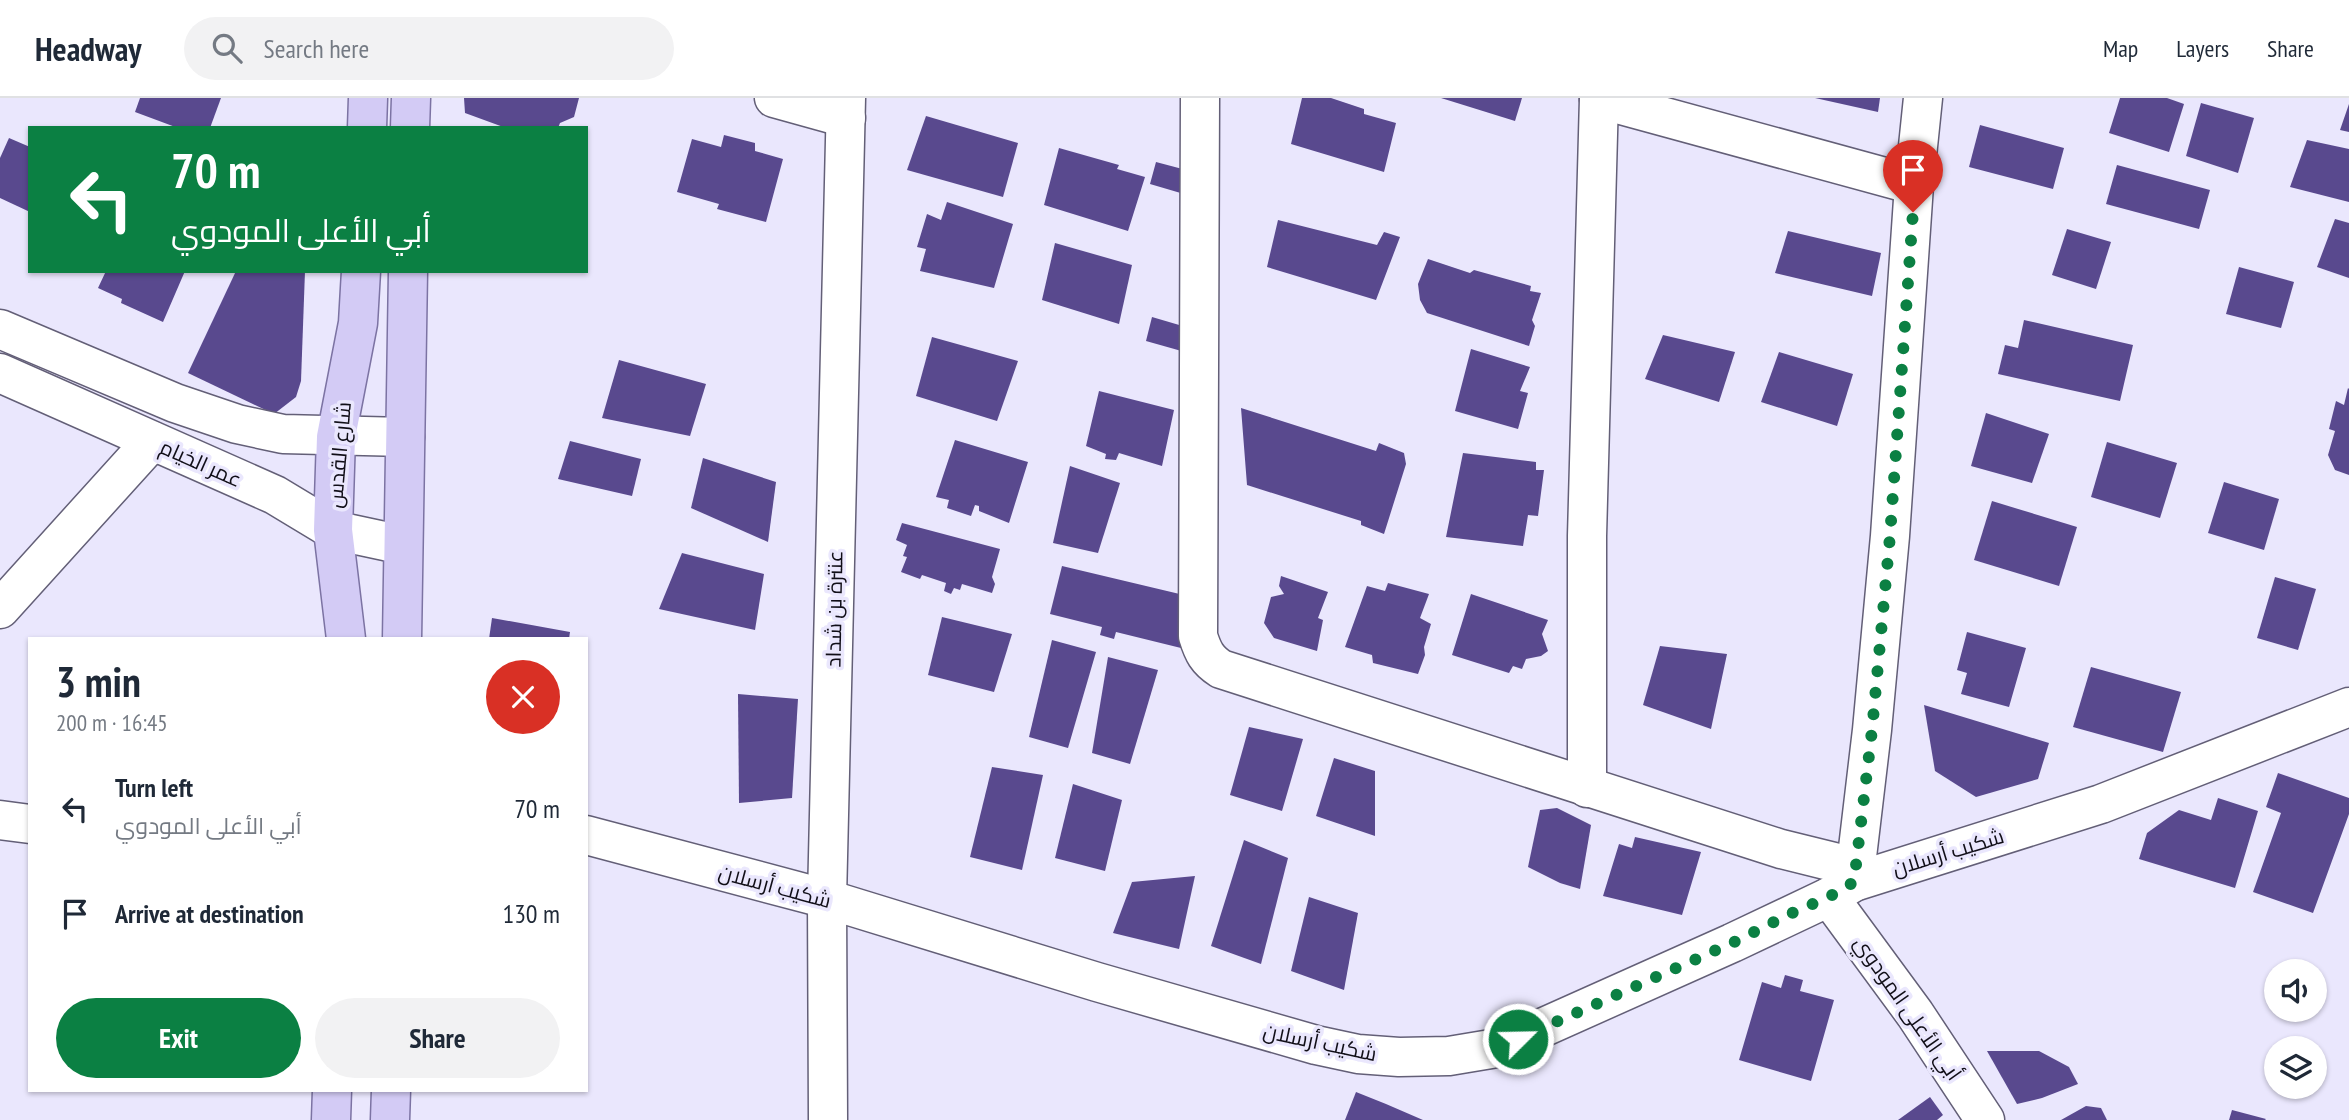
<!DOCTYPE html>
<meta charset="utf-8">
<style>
body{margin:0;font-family:"PT Sans Narrow",Cairo,sans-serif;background:#f2f2f3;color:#1f2937;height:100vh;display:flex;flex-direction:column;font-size:26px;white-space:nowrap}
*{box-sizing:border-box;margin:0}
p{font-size:23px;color:#747a83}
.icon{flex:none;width:38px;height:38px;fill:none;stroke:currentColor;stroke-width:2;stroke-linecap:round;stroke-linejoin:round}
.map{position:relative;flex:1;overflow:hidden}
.panel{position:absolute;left:28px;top:539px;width:560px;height:455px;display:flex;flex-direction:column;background:#fff;border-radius:0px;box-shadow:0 2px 5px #0004}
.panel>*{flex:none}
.hud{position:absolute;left:28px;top:28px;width:560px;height:147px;border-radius:0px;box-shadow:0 2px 5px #0004;background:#0b8043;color:#fff;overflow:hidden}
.fabs{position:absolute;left:2264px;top:861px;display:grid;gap:14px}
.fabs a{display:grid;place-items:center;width:63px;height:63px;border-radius:50%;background:#fff;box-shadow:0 2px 5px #0004;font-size:35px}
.pin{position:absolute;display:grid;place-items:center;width:60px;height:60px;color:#fff;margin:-72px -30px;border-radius:50% 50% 50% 0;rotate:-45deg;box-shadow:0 0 7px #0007}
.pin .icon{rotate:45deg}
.me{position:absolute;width:77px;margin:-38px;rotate:67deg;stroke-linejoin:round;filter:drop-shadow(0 0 5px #0008)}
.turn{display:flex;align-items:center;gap:24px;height:147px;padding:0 28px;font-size:32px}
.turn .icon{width:91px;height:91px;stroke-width:2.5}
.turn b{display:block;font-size:49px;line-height:60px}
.round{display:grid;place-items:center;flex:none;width:74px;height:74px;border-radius:37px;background:#f2f2f3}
.headline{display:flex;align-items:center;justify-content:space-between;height:119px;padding:0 28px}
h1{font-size:42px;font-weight:600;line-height:52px}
.button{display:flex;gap:14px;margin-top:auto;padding:14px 28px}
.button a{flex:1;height:80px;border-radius:42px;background:#0b8043;color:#fff;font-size:28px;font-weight:600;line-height:80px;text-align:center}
.button a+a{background:#f2f2f3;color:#1f2937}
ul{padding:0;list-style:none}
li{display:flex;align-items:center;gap:21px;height:105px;padding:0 28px}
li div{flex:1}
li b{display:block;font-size:26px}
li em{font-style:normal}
header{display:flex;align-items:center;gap:42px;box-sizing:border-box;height:98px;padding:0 35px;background:#fff;border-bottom:2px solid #e0e1e3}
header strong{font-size:33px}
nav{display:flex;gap:38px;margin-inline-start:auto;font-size:24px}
.search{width:490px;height:63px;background:#f2f2f3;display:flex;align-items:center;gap:18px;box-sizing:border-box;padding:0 24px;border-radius:38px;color:#747a83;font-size:26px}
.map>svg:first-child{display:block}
.building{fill:#59498e}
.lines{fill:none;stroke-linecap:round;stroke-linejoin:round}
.minor-casing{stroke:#635f77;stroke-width:41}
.major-casing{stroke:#7c73a3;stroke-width:41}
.minor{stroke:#fff;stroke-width:38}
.major{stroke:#d3cbf5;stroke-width:38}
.route{stroke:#0b8043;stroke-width:12;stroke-dasharray:0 21.6}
.labels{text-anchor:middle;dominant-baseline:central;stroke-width:7;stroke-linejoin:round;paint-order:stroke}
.street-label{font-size:21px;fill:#100e17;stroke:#eae7fd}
</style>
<header>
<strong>Headway</strong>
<div class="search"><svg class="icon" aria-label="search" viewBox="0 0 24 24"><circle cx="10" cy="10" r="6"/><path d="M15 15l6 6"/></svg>Search here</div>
<nav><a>Map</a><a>Layers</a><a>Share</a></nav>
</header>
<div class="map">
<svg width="2349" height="1022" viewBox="0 0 2349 1022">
<rect width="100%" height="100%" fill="#eae7fd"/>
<g class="building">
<polygon points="140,0 221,0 210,30 178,30 135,14"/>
<polygon points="464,0 579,0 574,19 560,25 558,30 506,30 465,15"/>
<polygon points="1302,0 1331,0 1364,11 1364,16 1396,25 1384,74 1291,46"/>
<polygon points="1441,0 1522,0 1515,23"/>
<polygon points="1815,0 1880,0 1878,14"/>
<polygon points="2120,0 2167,0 2184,6 2169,54 2109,35"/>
<polygon points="2201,5 2254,20 2238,75 2186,58"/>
<polygon points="2349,6 2349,34 2340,32"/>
<polygon points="926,18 1018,45 1003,99 907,72"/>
<polygon points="1980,27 2064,50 2053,91 1969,69"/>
<polygon points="724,37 755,45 755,53 783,61 766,124 717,111 719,106 677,94 692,41 721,49"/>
<polygon points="9,40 30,49 30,114 0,100 0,60"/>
<polygon points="2307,42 2349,51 2349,104 2290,89"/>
<polygon points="1059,50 1119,67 1117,71 1145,79 1128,133 1044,107"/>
<polygon points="1156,64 1190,73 1184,96 1150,86"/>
<polygon points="2117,67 2210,92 2199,131 2106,106"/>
<polygon points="947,104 1013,126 994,190 920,173 926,151 917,149 927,116 941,122"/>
<polygon points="2335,121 2349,125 2349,180 2317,169"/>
<polygon points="1278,122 1377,147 1384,134 1400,139 1376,202 1267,169"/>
<polygon points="2067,131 2111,144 2096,191 2052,177"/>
<polygon points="1788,133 1881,155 1872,198 1775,175"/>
<polygon points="1055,145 1132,167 1119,226 1042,202"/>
<polygon points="1428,161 1470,175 1474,172 1531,188 1530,193 1541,195 1532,222 1535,228 1529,248 1427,215 1420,202 1418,186"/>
<polygon points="2239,169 2294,184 2281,230 2226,216"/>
<polygon points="106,173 185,173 163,224 121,205 122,201 98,190"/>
<polygon points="236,173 305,173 301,283 296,299 274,316 188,275"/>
<polygon points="1152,219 1186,229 1185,254 1146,243"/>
<polygon points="2024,222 2133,247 2120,303 1998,276 2005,247 2018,250"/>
<polygon points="1663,237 1735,254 1719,304 1645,281"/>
<polygon points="932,239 1018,263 997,323 916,298"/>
<polygon points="1471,251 1530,269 1520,293 1528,295 1518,331 1455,313"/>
<polygon points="1779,254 1853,276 1837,328 1761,304"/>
<polygon points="619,262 706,286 690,338 602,320"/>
<polygon points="2348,290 2349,291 2349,377 2335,372 2328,357 2335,333 2329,331 2336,303 2344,307"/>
<polygon points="1099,293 1174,312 1162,368 1119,355 1116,362 1105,361 1106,356 1086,348"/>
<polygon points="1241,310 1376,353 1379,345 1404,355 1406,366 1384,436 1361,427 1361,423 1247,387"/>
<polygon points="1986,315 2049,336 2032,385 1971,368"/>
<polygon points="955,342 1028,364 1009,425 979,413 979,408 975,407 971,418 947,410 949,402 936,399"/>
<polygon points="570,343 641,361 632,398 558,381"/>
<polygon points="2107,344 2177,365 2160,420 2091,399"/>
<polygon points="1463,355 1536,364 1536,372 1544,372 1538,418 1528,417 1523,448 1446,439"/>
<polygon points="703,360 776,384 768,444 691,410"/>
<polygon points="1070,368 1120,385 1098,455 1053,445"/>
<polygon points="2224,384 2279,401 2264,452 2208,435"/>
<polygon points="1992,403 2077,429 2059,488 1974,462"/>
<polygon points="902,425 1000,451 992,479 995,486 992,495 962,486 960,492 954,490 951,496 944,493 946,485 922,477 920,481 901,474 907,459 903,458 907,447 896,442"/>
<polygon points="682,455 764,476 755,532 659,511"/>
<polygon points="1062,468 1188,498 1187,524 1181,550 1116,534 1114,541 1100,537 1102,529 1050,516"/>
<polygon points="1281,478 1328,494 1318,520 1323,522 1317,553 1274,540 1264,525 1271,499 1284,496 1279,488"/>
<polygon points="2275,479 2316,491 2298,552 2257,540"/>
<polygon points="1388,485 1429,496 1420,520 1431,526 1424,549 1425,557 1418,576 1373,565 1372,557 1345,549 1367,488 1385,493"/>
<polygon points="1471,496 1548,522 1542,536 1548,553 1541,558 1526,561 1522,571 1513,568 1509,575 1452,557"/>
<polygon points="942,519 1012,536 994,594 928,577"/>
<polygon points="492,520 570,534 569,541 489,541"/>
<polygon points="1967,534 2026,550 2009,609 1961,596 1967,575 1957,572"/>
<polygon points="1052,542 1096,554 1068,650 1029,639"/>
<polygon points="1660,548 1727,556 1711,631 1643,607"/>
<polygon points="1108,559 1158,572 1130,666 1092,655"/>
<polygon points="2091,569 2181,594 2163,654 2073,629"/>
<polygon points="738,596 798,601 792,700 739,705"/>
<polygon points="1924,607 2049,645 2038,681 1976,699 1935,673"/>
<polygon points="1249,629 1303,641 1282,713 1230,697"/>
<polygon points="1334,660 1375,673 1375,738 1316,718"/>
<polygon points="992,669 1043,677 1022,772 970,759"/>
<polygon points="2278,675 2349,700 2349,716 2313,815 2253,794 2281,715 2266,709"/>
<polygon points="1073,686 1122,702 1105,773 1055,760"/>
<polygon points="2218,700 2258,713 2235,790 2139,761 2147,735 2179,712 2211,722"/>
<polygon points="1557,710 1591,727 1580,791 1560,785 1528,769 1540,712"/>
<polygon points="1635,739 1701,754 1682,817 1603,798 1619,746 1632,750"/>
<polygon points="1244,742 1288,760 1261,866 1211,848"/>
<polygon points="1195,778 1179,851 1113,835 1132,784"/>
<polygon points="1309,799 1358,815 1344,892 1291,873"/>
<polygon points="1785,877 1803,882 1800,893 1834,902 1811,983 1739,962 1762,884 1781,890"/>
<polygon points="1987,953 2039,953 2069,969 2078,986 2042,1000 2017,1006"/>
<polygon points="1356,994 1386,1006 1423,1022 1345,1022"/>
<polygon points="1930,999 1943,1017 1937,1022 1898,1022"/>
<polygon points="2086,1008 2101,1010 2107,1022 2061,1022"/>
<polygon points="2232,1012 2266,1021 2265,1022 2229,1022"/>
</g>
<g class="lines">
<defs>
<g id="minor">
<polyline points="774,0 846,20"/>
<path d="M 1200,0 L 1198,538 C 1203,554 1207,562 1221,571 L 1781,751 L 1854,769"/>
<polyline points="1599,1 1914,87"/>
<polyline points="0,231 175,305 237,326 283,336 405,339"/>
<polyline points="0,275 275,397 333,432 403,447"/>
<polyline points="0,511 152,343"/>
<polyline points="1587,690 1587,438 1599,0"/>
<polyline points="0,722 30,726"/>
<polyline points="586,737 827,801 1097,884 1316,947 1358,956 1399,959 1449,958 1497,950 1732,845 1829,799 1854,784 2101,706 2349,609"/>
<polyline points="1854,784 1872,632 1890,438 1914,87 1923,0"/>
<polyline points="1829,799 1915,916 1985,1022"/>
<polyline points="828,1022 827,801 846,0"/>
</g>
<g id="major">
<polyline points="367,30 368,0"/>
<polyline points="410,30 411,0"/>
<polyline points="346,541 333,432 336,339 358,225 361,173"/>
<polyline points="402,541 408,173"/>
<polyline points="331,1022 332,992"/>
<polyline points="390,1022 391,992"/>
</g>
</defs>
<use href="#minor" class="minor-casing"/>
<use href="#major" class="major-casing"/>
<use href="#minor" class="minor"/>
<use href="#major" class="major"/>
</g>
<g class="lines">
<polyline class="route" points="1518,941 1732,845 1792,815 1829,799 1854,784 1872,632 1890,438 1913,114"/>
</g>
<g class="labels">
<g class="street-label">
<text transform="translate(339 357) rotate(-85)">شارع القدس</text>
<text transform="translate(201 365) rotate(24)">عمر الخيام</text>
<text transform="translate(834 511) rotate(-89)">عنترة بن شداد</text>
<text transform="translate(1948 754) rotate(-17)">شكيب أرسلان</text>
<text transform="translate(775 788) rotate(15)">شكيب أرسلان</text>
<text transform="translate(1908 910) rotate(55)">أبي الأعلى المودوي</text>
<text transform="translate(1320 944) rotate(12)">شكيب أرسلان</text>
</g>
</g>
</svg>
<div class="fabs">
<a><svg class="icon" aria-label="sound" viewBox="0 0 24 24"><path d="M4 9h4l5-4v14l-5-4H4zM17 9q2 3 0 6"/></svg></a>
<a><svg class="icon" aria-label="layers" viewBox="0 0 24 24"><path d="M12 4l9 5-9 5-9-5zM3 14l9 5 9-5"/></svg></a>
</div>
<div class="pin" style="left:1913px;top:114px;background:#d93025"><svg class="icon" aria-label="arrive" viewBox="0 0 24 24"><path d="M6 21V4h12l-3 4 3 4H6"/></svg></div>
<svg class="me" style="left:1518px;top:941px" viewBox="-20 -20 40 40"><circle r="17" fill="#0b8043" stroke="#fff" stroke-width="3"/><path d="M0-11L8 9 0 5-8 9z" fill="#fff"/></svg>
<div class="hud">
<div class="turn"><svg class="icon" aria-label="left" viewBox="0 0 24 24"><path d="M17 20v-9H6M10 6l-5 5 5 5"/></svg><div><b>70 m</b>أبي الأعلى المودوي</div></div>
</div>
<section class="panel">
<div class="headline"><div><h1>3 min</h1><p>200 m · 16:45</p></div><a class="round" style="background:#d93025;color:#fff"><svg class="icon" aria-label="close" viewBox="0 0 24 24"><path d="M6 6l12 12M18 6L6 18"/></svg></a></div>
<ul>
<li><svg class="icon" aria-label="left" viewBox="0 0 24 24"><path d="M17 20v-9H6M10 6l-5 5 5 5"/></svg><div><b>Turn left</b><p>أبي الأعلى المودوي</p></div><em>70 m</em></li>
<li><svg class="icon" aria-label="arrive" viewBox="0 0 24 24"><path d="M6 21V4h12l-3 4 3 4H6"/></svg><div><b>Arrive at destination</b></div><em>130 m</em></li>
</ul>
<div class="button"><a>Exit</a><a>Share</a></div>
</section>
</div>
